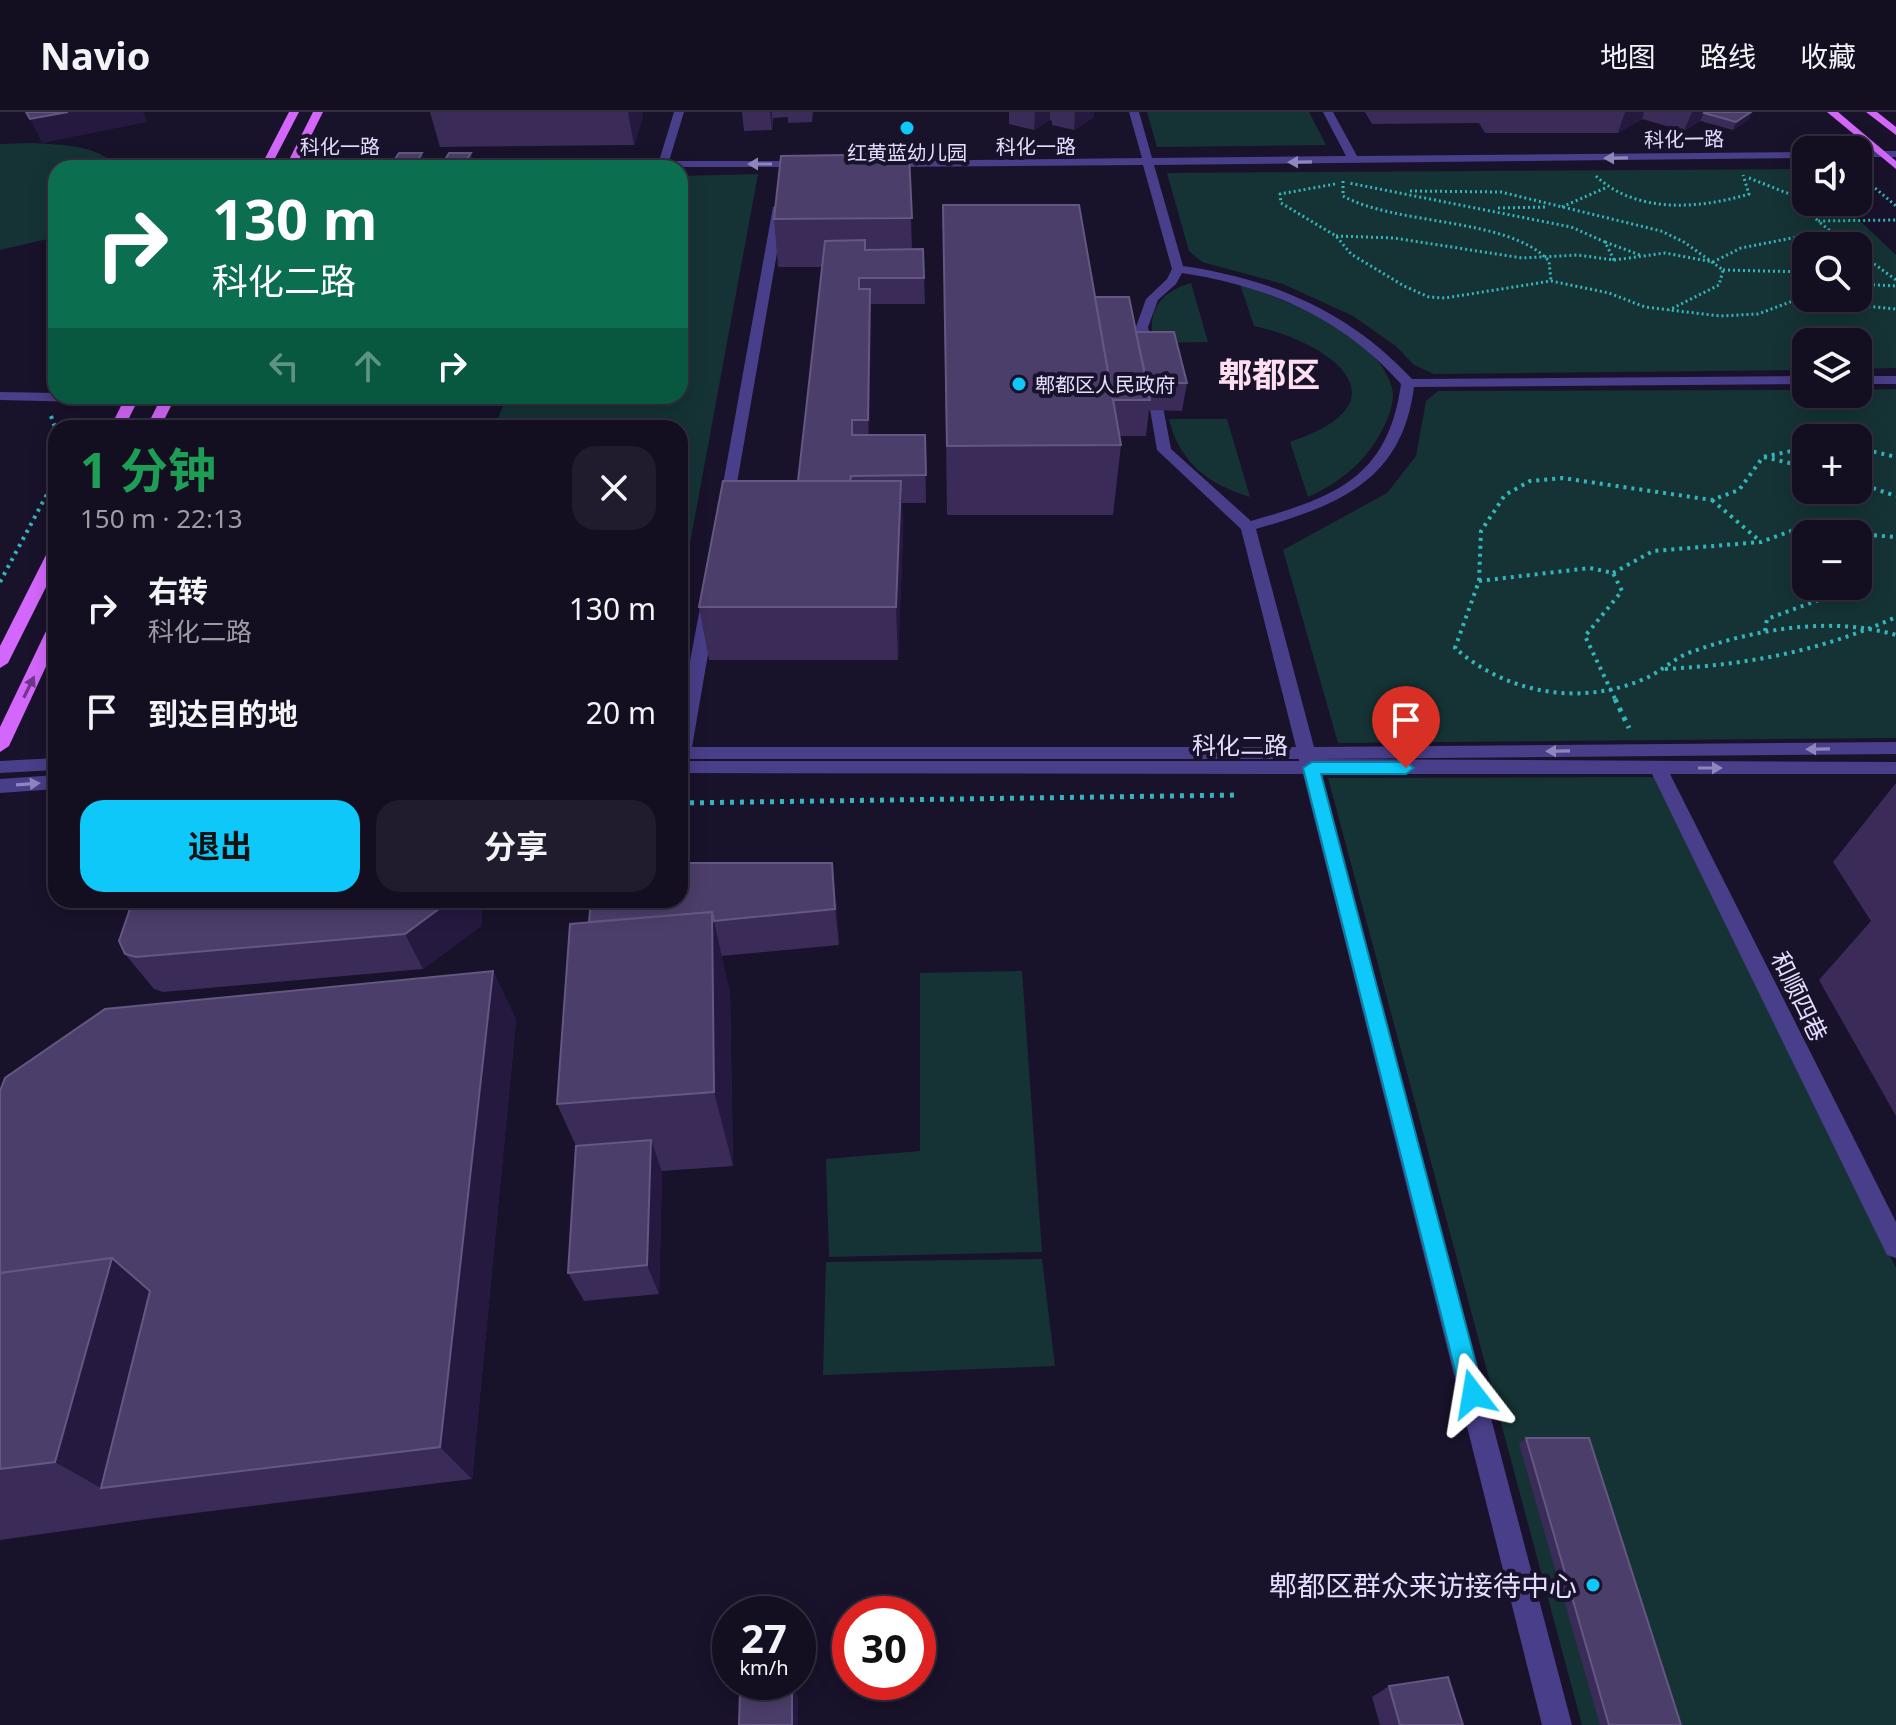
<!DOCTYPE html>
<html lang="zh">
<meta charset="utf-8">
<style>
body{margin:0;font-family:"Noto Sans","Noto Sans SC",sans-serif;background:#201c2d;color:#f1f3f6;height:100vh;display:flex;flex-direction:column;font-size:30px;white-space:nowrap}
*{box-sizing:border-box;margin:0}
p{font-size:26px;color:#9d9ca5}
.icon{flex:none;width:44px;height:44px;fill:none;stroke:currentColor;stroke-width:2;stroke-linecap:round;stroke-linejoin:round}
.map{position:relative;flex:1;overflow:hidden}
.panel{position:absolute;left:48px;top:308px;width:640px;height:488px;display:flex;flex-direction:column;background:#130e20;border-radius:24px;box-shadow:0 4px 20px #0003,0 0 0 2px #322e3e}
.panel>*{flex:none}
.guide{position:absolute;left:48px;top:48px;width:640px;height:244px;border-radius:24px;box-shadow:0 4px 20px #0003,0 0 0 2px #322e3e;background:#0b6e4f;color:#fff;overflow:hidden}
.fabs{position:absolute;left:1792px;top:24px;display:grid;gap:16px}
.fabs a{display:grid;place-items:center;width:80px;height:80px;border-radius:16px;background:#130e20;box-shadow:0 4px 20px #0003,0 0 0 2px #322e3e;font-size:40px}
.speed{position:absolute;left:712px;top:1484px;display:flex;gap:16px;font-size:40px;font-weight:700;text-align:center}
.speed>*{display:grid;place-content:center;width:104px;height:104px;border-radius:50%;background:#130e20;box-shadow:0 4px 20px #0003,0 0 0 2px #322e3e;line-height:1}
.speed small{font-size:20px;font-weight:400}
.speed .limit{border:12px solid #d22;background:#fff;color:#111}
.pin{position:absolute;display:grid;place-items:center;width:68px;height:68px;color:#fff;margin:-82px -34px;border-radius:50% 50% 50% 0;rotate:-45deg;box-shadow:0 0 8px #0007}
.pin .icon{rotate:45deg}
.me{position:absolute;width:88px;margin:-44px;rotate:346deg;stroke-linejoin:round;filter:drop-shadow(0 0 6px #0008)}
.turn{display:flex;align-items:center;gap:28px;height:168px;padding:0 32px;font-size:36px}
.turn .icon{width:104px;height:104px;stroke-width:2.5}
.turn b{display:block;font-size:56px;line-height:68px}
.lanes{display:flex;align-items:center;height:76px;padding:0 32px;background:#0003;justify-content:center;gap:40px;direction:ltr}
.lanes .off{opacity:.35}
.round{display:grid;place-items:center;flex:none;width:84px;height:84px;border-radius:24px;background:#201c2d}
.summary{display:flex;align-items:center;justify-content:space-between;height:136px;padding:0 32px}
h1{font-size:48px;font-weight:700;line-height:60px;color:#1e9e55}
.primary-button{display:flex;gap:16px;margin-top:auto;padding:16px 32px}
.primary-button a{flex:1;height:92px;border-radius:24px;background:#0ec8f9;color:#111;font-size:32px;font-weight:700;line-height:92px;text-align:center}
.primary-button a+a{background:#201c2d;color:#f1f3f6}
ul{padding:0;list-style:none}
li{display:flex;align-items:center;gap:24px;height:104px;padding:0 32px}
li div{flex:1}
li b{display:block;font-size:30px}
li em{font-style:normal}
header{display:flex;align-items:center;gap:48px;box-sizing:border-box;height:112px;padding:0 40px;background:#130e20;border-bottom:2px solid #322e3e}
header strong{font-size:38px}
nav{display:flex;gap:44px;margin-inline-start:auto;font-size:28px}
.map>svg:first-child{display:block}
.green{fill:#153335;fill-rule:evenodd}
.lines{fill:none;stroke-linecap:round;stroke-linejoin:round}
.path-far2{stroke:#34b5bb;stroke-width:3;stroke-dasharray:2 3;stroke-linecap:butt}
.path-far1{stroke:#34b5bb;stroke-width:4;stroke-dasharray:3 5;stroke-linecap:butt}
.path{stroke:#34b5bb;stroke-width:5;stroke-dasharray:4 6;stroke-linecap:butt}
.minor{fill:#493e89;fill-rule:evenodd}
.major{fill:#d467fb;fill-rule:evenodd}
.wall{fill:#3a2b58}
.shaded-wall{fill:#25193f}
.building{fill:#4c3e6a;stroke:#645781;stroke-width:2}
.oneway{fill:#8f86be}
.oneway2{fill:#6d3889}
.route{fill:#0ec8f9;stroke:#0982a2;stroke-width:2}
.poi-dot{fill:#0ec8f9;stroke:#19122b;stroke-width:3}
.labels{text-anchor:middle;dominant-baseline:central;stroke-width:8;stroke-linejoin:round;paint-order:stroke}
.far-street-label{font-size:20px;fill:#e5ddfe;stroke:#19122b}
.far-poi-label{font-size:20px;fill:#e5ddfe;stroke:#19122b}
.street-label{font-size:24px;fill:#e5ddfe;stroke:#19122b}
.near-poi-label{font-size:28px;fill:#e5ddfe;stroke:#19122b;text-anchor:end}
.far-town-label{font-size:34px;font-weight:bold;fill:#fedfef;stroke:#19122b}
</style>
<header>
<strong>Navio</strong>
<nav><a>地图</a><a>路线</a><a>收藏</a></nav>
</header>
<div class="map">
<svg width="1896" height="1613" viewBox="0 0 1896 1613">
<rect width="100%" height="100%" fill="#19122b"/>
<g class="green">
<polygon points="1147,0 1309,0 1326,33 1157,35"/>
<path d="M 31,31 C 63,33 97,32 119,56 L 56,56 L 56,125 L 0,138 L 0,32 Z"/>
<path d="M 1806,57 L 1806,90 L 1840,90 L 1896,143 L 1896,256 L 1858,257 L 1858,230 L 1806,230 L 1806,258 L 1434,262 L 1414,253 L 1397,235 L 1353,204 L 1283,172 L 1202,150 L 1189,139 L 1167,61 ZM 1806,134 L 1858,134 L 1858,186 L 1806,186 Z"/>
<polygon points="758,62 680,486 680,316 494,316 507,284 680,284 680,64"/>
<path d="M 1191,171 L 1208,230 L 1154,231 C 1146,199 1160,180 1191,171 Z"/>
<path d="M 1240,172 C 1286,189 1379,223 1392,276 C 1396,289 1387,310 1380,322 C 1363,352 1339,371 1308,385 L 1290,330 C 1410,290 1332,231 1254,214 Z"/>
<path d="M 1896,277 L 1896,626 L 1338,631 L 1283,438 L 1387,381 L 1416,344 L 1426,289 L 1438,279 L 1806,278 L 1806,282 L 1858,282 L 1858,278 ZM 1806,326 L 1858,326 L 1858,378 L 1806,378 ZM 1806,422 L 1858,422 L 1858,474 L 1806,474 Z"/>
<path d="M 1169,307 L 1227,307 L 1250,385 C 1209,373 1179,350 1169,307 Z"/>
<polygon points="1654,665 1896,1156 1896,1613 1582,1613 1328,666"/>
<polygon points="1022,859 1042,1140 829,1145 826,1047 920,1039 920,861"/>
<polygon points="1042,1147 1055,1254 823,1263 826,1150"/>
</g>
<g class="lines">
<g class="path-far2">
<polyline points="1831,38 1828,36 1838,29"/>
<polyline points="1860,63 1896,94"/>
<path d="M 1596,64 C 1636,102 1699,97 1749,82 L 1743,63"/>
<polyline points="1749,66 1792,83 1818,109"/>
<path d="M 1343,69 L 1343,84 C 1397,114 1509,105 1549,149 L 1551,169"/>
<polyline points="1335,72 1280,82 1281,91 1336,124 1351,142 1404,174 1429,185 1445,186 1551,169 1609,181 1645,195 1720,204 1758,202 1798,187 1896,197"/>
<polyline points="1410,79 1501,80 1661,119 1684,130 1723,158 1719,173 1669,198"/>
<polyline points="1562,95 1605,76"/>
<polyline points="1498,96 1548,95"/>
<polyline points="1336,124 1394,126 1522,146 1578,143 1614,148 1605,130 1571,115 1349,71"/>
<polyline points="1605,130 1640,143"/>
<polyline points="1849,134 1818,109 1896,108"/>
<polyline points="1858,140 1896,168"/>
<polyline points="1614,148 1665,141 1713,150 1741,136 1828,119"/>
<polyline points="1723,158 1806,160"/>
<polyline points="1858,172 1896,174"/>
</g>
<g class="path-far1">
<polyline points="51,304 56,318"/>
<path d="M 1806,336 L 1763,345 L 1739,378 L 1712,388 L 1562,366 L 1530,369 L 1505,383 L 1481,419 L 1479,469 L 1455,536 C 1506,581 1579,595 1644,567 C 1661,560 1674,546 1691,540 C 1755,517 1831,504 1896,523"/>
<polyline points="1858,336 1896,345"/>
<polyline points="1764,345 1806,355"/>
<polyline points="1858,371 1896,384"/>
<polyline points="1712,388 1760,429"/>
<polyline points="1858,422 1896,425"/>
<polyline points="1858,438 1865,425"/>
<polyline points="1613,461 1653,439 1761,430 1816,410 1857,422"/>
<polyline points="1479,469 1590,456 1613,461 1622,479 1585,524 1616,589"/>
<polyline points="0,470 53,371 56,334"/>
<polyline points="1765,519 1767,507 1824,486 1841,474"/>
<path d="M 1665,557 C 1746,553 1822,539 1896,505"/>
</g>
<g class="path">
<polyline points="1615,587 1629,616"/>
<polyline points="680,691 1239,683"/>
</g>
<g class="minor">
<polygon points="674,0 684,0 669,49 806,49 811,52 806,55 267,55 262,52 267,49 659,49"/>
<path d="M 1129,0 L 1139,0 L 1152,46 L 1346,44 L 1323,0 L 1333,0 L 1357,44 L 1806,40 L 1806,46 L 1154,53 L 1183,154 C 1273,167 1350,200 1412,267 L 1806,264 L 1806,272 L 1414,275 C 1402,369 1339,393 1256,417 L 1314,635 L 1896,630 L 1896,642 L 1317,647 L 1896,650 L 1896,662 L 1670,662 L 1896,1110 L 1896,1146 L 1887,1143 L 1652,662 L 1321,662 L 1572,1613 L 1542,1613 L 1303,662 L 680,661 L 680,602 L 700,496 L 708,491 L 716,496 L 692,635 L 1296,635 L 1241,417 L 1157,338 L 1136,215 L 1146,187 L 1167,167 L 1172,157 L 1143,53 L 882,55 L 877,52 L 882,49 L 1142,46 ZM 1182,161 C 1268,174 1342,206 1401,272 C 1388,366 1335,385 1251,409 L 1171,337 L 1148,215 L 1158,188 L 1176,172 ZM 690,647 L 1299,647 L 1299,649 L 689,649 Z"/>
<rect x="1858" y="39" width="38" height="6"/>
<polygon points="779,92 785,95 733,394 726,398 719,394 773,95"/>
<rect x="1858" y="264" width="38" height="8"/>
<polygon points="0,280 56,281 56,284 167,284 174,288 167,292 0,288"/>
<polygon points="56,646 56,658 0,661 0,649"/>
<polygon points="56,663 56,677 0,681 0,667"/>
</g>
<g class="major">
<polygon points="289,0 299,0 270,56 260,56"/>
<polygon points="313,0 323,0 295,56 285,56"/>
<polygon points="1827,0 1838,0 1896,49 1896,57"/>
<polygon points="1866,0 1877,0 1896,15 1896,23"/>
<polygon points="126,284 140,284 124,316 110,316"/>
<polygon points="162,284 176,284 160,316 146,316"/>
<polygon points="56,434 56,455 8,551 0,556 0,534 48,439"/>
<polygon points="56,510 56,533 9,634 0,640 0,615 48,515"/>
</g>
</g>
<g class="wall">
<polygon points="430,0 642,0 643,5 634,33 440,35"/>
<polygon points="742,0 813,0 812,10 788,11 788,5 773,6 772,18 744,19"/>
<polygon points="1009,0 1094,0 1094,5 1074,18 1052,13 1052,9 1050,8 1034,18 1009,12"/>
<polygon points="1365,0 1752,0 1749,7 1733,18 1700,9 1684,19 1642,7 1618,21 1485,21 1479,11 1372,12"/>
<polygon points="909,42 912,137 924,166 925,192 871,192 869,323 925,323 926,391 902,391 903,421 898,548 709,548 699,495 798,369 822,155 778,155 774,107"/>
<polygon points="943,93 1095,185 1187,271 1182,299 1149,298 1146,324 1119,324 1121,333 1113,403 947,403"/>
<polygon points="1896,671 1896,1004 1819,868 1871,809 1833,750"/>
<polygon points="836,787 839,833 721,844 730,881 733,1054 662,1059 659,1182 584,1189 568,1161 576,1034 557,992 570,812"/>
<polygon points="133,788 483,788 481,814 423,857 163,880 154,877 125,842"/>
<polygon points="493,859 516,908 472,1367 155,1406 0,1428 0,979"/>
<polygon points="1526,1326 1681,1613 1600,1613 1519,1332"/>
<polygon points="1389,1574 1463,1613 1380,1613 1372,1585"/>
</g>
<g class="shaded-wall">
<polygon points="68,0 143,0 147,10 42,31 30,7"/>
<polygon points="628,0 642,0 643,5 634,33"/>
<polygon points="770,0 772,0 772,18"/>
<polygon points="1035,0 1050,0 1050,8 1034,18"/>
<polygon points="1075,0 1094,0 1094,5 1074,18"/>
<polygon points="1625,0 1644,0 1642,7 1618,21"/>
<polygon points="1692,0 1714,0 1704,1 1700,9 1684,19"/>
<polygon points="1752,0 1749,7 1733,18 1736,10"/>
<polygon points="422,41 427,56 413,56"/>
<polygon points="471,41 475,56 462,56"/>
<polygon points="870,177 871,203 869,336 868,308"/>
<polygon points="901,369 903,421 898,548 896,495"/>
<polygon points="832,751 836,787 839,833 835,797"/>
<polygon points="451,788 483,788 481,814 423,857 405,822"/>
<polygon points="712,800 730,881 733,1054 714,980"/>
<polygon points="493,859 516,908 472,1367 440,1335"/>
<polygon points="651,1028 662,1060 659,1182 647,1153"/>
<polygon points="112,1146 197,1218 101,1376 55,1350"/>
<polygon points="792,1574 798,1584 798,1613 792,1613"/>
</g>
<g class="building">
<polygon points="26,0 68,0 30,7"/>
<polygon points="1705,0 1751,0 1736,10 1704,1"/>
<polygon points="399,41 422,41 413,56 389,56"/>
<polygon points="449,41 471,41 462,56 440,56"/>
<polygon points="909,42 912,106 774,107 781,44"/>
<polygon points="943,93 1079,93 1121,333 947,334"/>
<polygon points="865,128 865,138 923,137 924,166 859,166 859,177 870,177 868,308 852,308 852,323 925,323 926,363 851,364 850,369 798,369 825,129"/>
<polygon points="1095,185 1129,185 1150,288 1113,288"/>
<polygon points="1136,220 1174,220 1187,271 1147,271"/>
<polygon points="723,369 901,369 896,495 699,495"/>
<polygon points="680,751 832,751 835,797 714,809 712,800 589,810 591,788 680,788"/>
<polygon points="133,788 451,788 405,822 136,845 125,842 119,829"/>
<polygon points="712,800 714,980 557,992 570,812"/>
<polygon points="493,859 440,1335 101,1376 150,1179 112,1146 0,1161 0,979 5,966 105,897"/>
<polygon points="651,1028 647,1153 568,1161 576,1034"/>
<polygon points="112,1146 55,1350 0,1357 0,1161"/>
<polygon points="1526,1326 1589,1326 1681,1613 1609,1613"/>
<polygon points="1448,1565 1463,1613 1400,1613 1389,1574"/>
<polygon points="792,1574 792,1613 739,1613 740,1580"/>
</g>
<defs><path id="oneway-solid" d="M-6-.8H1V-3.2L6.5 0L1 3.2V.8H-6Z" transform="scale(2)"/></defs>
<g class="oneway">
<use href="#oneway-solid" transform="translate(1616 46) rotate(179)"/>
<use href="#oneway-solid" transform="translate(1300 50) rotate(179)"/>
<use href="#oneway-solid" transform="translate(760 52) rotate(180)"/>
<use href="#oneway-solid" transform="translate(1818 637) rotate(179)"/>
<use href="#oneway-solid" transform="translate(1558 639) rotate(179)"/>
<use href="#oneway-solid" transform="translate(1710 656)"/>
<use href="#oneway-solid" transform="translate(28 672) rotate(-4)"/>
</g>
<use class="oneway2" href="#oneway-solid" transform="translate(29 575) rotate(-64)"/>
<polygon class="route" points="1312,650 1406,650 1414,656 1406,662 1321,662 1484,1282 1481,1291 1473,1294 1464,1291 1461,1282 1303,656"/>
<g class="poi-dot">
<circle cx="907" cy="16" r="8"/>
<circle cx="1019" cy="272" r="8"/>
<circle cx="1593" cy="1473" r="8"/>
</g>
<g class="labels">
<g class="far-street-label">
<text transform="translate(1684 27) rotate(-1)">科化一路</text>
<text x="340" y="34">科化一路</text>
<text x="1036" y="34">科化一路</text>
</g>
<g class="far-poi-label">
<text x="907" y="40">红黄蓝幼儿园</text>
<text x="1035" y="272" text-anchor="start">郫都区人民政府</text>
</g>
<g class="street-label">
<text x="1240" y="632">科化二路</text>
<text transform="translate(1800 884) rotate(64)">和顺四巷</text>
</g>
<g class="near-poi-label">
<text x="1577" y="1473">郫都区群众来访接待中心</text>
</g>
<g class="far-town-label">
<text x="1269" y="262">郫都区</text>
</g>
</g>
</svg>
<div class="fabs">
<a><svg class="icon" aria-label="sound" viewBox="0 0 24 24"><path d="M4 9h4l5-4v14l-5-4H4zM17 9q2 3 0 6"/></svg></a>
<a><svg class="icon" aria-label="search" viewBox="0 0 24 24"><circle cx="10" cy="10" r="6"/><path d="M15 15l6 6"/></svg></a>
<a><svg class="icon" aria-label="layers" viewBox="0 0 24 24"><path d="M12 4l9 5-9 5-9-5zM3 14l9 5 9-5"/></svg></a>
<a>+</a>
<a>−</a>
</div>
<div class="speed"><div>27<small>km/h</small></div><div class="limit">30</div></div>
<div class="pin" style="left:1406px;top:656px;background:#d93025"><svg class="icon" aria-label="arrive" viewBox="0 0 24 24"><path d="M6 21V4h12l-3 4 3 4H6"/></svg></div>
<svg class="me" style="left:1473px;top:1282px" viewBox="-20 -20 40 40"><path d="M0-17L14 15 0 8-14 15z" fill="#0ec8f9" stroke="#fff" stroke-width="4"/></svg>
<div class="guide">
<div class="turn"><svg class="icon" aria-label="right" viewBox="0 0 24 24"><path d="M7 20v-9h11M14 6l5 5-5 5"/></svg><div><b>130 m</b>科化二路</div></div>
<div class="lanes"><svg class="icon off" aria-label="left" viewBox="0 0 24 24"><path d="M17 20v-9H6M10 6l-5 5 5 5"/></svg><svg class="icon off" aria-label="ahead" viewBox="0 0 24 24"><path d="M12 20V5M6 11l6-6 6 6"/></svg><svg class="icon" aria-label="right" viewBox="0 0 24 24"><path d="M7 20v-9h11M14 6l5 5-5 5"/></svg></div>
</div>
<section class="panel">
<div class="summary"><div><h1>1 分钟</h1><p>150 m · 22:13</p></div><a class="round"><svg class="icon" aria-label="close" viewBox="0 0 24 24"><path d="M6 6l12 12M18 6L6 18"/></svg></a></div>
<ul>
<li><svg class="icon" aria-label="right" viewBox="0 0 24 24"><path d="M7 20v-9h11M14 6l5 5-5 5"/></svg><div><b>右转</b><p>科化二路</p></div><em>130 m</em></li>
<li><svg class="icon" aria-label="arrive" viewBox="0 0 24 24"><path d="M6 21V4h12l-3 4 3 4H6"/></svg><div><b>到达目的地</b></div><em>20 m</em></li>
</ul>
<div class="primary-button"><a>退出</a><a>分享</a></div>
</section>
</div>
